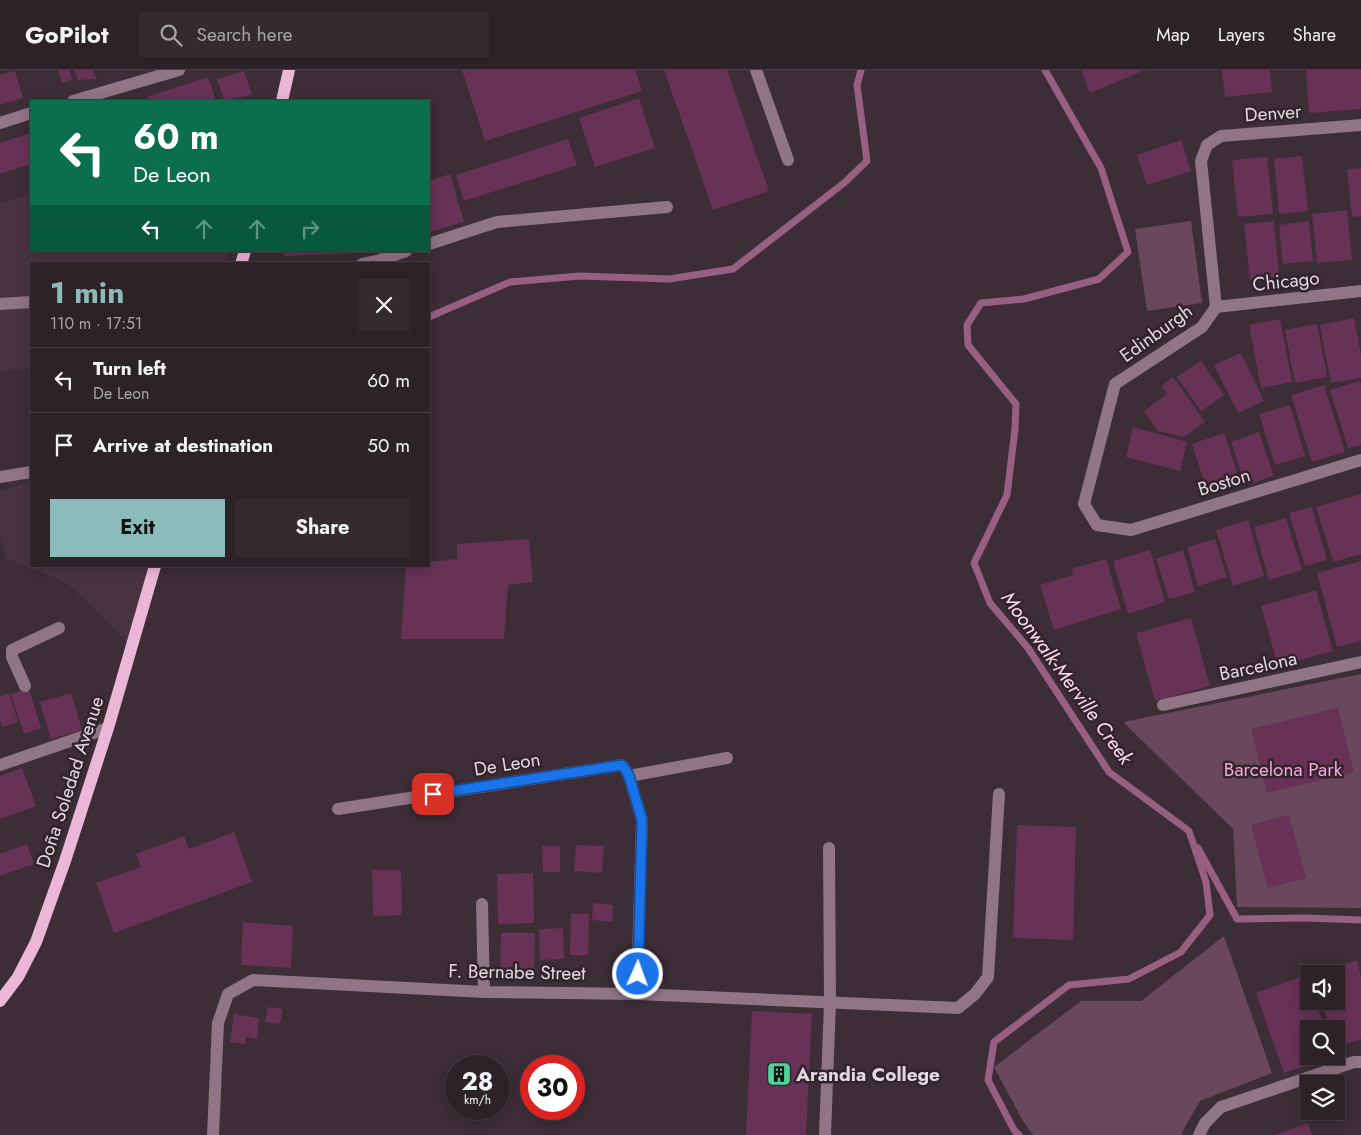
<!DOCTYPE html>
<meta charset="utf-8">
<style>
body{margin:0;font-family:Jost,sans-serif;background:#352a30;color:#f1f3f6;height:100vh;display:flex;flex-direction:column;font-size:19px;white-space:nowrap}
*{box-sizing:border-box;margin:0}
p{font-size:16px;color:#a7a4a8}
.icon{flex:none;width:28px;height:28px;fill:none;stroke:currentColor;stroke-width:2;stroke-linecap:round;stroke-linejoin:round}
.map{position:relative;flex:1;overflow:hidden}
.details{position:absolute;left:30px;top:192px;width:400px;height:305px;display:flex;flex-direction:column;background:#2d2228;border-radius:0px;box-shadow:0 2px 12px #0003,0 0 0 1px #483f45}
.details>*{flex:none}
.banner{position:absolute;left:30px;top:30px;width:400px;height:152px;border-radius:0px;box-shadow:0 2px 12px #0003,0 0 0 1px #483f45;background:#0b6e4f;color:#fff;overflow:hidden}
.controls{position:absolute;left:1300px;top:895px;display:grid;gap:10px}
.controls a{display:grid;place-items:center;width:45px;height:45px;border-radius:0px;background:#2d2228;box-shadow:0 2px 12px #0003,0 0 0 1px #483f45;font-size:25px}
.speed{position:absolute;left:445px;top:985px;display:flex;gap:10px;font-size:25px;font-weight:700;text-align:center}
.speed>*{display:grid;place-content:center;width:65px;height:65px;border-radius:50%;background:#2d2228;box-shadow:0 2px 12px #0003,0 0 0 1px #483f45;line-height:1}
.speed small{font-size:12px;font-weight:400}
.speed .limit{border:8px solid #d22;background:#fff;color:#111}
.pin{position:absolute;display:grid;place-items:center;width:42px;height:42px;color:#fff;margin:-21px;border-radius:10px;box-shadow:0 2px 8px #0006}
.me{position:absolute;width:55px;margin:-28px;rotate:2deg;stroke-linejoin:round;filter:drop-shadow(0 0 4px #0008)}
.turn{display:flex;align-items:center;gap:18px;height:105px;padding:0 20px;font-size:22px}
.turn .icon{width:65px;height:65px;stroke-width:2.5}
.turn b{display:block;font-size:35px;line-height:42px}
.lanes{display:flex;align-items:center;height:48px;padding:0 20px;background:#0003;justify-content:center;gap:25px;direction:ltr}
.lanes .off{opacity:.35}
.round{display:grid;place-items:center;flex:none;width:52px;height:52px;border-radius:0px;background:#352a30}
.overview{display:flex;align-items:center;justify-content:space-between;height:85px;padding:0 20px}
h1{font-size:30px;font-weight:700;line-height:38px;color:#8bbbb9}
.action{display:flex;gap:10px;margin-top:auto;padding:10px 20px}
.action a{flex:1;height:58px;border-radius:0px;background:#8bbbb9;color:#111;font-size:20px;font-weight:700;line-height:58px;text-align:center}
.action a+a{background:#352a30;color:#f1f3f6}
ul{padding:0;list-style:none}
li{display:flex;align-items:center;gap:15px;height:65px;padding:0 20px;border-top:1px solid #483f45}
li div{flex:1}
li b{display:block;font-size:19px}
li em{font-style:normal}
header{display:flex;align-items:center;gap:30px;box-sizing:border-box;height:70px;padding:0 25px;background:#2d2228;border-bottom:1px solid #483f45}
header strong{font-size:24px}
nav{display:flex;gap:28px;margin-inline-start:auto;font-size:18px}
.search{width:350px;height:45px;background:#352a30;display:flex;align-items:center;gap:12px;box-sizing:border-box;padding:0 18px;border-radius:0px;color:#a7a4a8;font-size:19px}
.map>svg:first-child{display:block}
.built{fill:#493341}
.green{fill:#69475c}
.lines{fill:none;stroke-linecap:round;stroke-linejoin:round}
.stream{stroke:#985f83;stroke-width:7}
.building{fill:#673255}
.minor{stroke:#8f7585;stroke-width:12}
.major{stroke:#ecb6d7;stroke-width:12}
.route-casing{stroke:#114b97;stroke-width:12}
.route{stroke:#1a73e8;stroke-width:9}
.labels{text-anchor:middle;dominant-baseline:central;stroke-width:5;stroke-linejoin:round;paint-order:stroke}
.street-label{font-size:19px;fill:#e2d8de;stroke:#32232c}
.park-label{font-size:19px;fill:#f9a5db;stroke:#32232c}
.poi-label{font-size:19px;font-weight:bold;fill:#e2d8de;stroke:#32232c;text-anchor:start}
.water-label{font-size:20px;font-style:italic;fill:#fcd9ee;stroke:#32232c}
</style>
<header>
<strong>GoPilot</strong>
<div class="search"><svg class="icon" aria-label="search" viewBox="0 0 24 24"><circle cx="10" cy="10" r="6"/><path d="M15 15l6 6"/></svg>Search here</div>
<nav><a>Map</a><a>Layers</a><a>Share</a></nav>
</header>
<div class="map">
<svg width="1361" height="1065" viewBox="0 0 1361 1065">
<rect width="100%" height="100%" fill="#3c2d36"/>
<g class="built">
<polygon points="31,124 31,181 229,181 226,194 31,194 31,298 0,301 0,133"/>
<polygon points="31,413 31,496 149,496 127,572 67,513 6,488 0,467 0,420"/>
</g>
<g class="green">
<polygon points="1191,151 1202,233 1147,241 1135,159"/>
<polygon points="1361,604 1361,838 1237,837 1233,759 1123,652"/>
<polygon points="1224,866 1272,1003 1200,1031 1182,1062 1183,1065 1033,1065 1023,1051 994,997 1081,931 1141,931"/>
</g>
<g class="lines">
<g class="stream">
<polyline points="429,247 510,212 580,206 669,209 733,199 844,113 867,91 857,15 861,0"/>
<polyline points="1198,778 1237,849 1305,848 1361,850"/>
<polyline points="1019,1065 1014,1060 988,1010 994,972 1069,915 1129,909 1181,882 1210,845 1206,812 1189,761 1109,702 1028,578 990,533 974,493 1007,425 1015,359 1016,334 968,275 967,255 981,233 1024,229 1099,209 1128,182 1101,98 1045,0"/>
</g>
</g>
<g class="building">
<polygon points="58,0 70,0 72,10 62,13"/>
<polygon points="74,0 93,0 97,9 78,10"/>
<polygon points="462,0 635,0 642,21 485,71"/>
<polygon points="664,0 727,0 769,121 713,140"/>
<polygon points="1081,0 1145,0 1090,23"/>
<polygon points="1222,0 1270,0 1272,22 1225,27"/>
<polygon points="1306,0 1361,0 1361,39 1309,43"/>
<polygon points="15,1 23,28 0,35 0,5"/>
<polygon points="244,1 252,25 224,30 217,9"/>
<polygon points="208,7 216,31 148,31 147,27"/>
<polygon points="639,28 655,78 595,97 579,48"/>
<polygon points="31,63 31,94 0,104 0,73"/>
<polygon points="568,69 577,95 464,131 456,105"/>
<polygon points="1181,70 1191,101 1147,115 1137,85"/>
<polygon points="1302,86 1308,141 1279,144 1274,89"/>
<polygon points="1267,87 1273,144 1238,147 1232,90"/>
<polygon points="1361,98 1361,146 1352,147 1347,99"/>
<polygon points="450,104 464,152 429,162 429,111"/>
<polygon points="1347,140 1352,190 1317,193 1312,144"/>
<polygon points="1274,151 1279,207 1250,210 1244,154"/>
<polygon points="1309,151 1313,191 1283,194 1279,155"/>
<polygon points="283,181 355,181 355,183 284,186"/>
<polygon points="1354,248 1361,285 1361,308 1331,313 1320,255"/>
<polygon points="1280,249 1292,312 1261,318 1249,255"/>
<polygon points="1317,254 1327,307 1295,313 1285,260"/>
<polygon points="1241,283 1264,331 1238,343 1214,295"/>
<polygon points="1201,291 1224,325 1201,341 1177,307"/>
<polygon points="1173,307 1205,352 1184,367 1158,361 1144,341 1167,324 1161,316"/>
<polygon points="1360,311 1361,315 1361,375 1348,378 1330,320"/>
<polygon points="1324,315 1345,382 1312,392 1291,325"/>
<polygon points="1290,335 1305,386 1275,395 1259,344"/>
<polygon points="1133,357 1187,372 1180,401 1126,387"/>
<polygon points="1259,362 1274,406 1245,415 1231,372"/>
<polygon points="1224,363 1240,412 1208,423 1192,374"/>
<polygon points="1361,424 1361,484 1333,492 1316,437"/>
<polygon points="1312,437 1327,490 1305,496 1289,443"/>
<polygon points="1286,448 1302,500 1269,510 1254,457"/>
<polygon points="1248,450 1264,506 1233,516 1216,460"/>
<polygon points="529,469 533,512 508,515 504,569 401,569 406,496 429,496 429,492 457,489 457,474"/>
<polygon points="1215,469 1227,507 1198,516 1187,477"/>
<polygon points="1150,480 1165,532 1128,544 1113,491"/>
<polygon points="1183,480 1195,522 1169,529 1156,489"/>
<polygon points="1106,489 1121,539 1054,560 1040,515 1073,505 1071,499"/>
<polygon points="1361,491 1361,571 1337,577 1317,503"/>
<polygon points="1316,520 1333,581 1278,596 1261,536"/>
<polygon points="1191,548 1210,616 1155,631 1136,563"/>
<polygon points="29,619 41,658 24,664 11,624"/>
<polygon points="9,623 18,652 2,657 0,649 0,626"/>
<polygon points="71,623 82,660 51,669 40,632"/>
<polygon points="1338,638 1354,702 1267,723 1251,659"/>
<polygon points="22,698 36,736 0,749 0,706"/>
<polygon points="1289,745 1306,808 1268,818 1251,755"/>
<polygon points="1017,755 1076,757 1073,870 1013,868"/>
<polygon points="234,762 252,812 114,863 96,813 141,797 136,784 184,766 189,779"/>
<polygon points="27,774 34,794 0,806 0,784"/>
<polygon points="576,775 604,776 602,803 574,801"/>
<polygon points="542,776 560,776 560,802 543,802"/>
<polygon points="372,800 401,800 402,845 373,846"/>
<polygon points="533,803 534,853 498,854 497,804"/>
<polygon points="593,833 613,835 612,852 592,850"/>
<polygon points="571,844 589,844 588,885 570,885"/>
<polygon points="243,852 293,856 291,898 241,895"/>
<polygon points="563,858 564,889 540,890 539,859"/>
<polygon points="501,863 535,863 534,901 500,901"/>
<polygon points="1357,890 1361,908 1361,969 1337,977 1336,959 1330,959 1321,931 1336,931 1336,904 1317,903"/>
<polygon points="1306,905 1309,913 1309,931 1315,931 1325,959 1309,959 1309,986 1333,987 1284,1003 1256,923"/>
<polygon points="268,937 283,939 280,954 265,952"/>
<polygon points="752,941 812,944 806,1065 746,1065"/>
<polygon points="234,944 259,948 257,969 246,967 245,974 230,972"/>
<polygon points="1308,1053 1312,1065 1275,1065"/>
</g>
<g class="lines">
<g class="minor">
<polyline points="756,0 788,90"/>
<polyline points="73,31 179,0"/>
<polyline points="0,53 31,43"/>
<polyline points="1361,55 1221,66 1207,75 1201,91 1216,237 1202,257 1115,314 1084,434 1097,455 1131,460 1361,390"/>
<polyline points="429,174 497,152 667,137"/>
<polyline points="362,194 380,190 406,181"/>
<polyline points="0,234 31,232"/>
<polyline points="1216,237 1361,221"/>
<polyline points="0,407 31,402"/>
<polyline points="25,616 12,587 12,580 59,558"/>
<polyline points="1163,635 1361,592"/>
<polyline points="0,695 108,658"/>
<polyline points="629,706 727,688"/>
<polyline points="338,739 622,695 626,700 629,706 642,750 637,924"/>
<polyline points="482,834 484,922"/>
<polyline points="213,1065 218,953 228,924 253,910 484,922 637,924 958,938 975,924 988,907 999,724"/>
<polyline points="825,1065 830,932 829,778"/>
<polyline points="1199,1065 1205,1053 1221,1037 1354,992 1361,992"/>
</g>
<g class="major">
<polyline points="282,31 289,0"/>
<polyline points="241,194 245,181"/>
<polyline points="0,931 18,907 36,872 65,791 108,658 155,496"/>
</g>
</g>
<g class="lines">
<defs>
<polyline id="route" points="433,724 622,695 626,700 629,706 642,750 638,904"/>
</defs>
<use href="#route" class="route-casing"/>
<use href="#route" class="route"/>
</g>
<defs>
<symbol id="building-square" viewBox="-11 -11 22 22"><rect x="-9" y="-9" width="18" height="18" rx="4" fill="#4ed39a" stroke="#32232c"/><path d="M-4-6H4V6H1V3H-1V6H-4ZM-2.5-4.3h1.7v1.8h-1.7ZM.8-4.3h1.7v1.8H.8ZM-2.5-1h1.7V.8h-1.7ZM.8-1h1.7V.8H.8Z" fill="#111"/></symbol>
</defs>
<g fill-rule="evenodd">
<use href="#building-square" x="765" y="990" width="28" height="28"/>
</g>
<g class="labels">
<g class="street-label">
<text transform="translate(1273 43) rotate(-4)">Denver</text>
<text transform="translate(1286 211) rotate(-6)">Chicago</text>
<text transform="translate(1156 263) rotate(-36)">Edinburgh</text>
<text transform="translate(1224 412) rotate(-17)">Boston</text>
<text transform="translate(1258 596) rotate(-12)">Barcelona</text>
<text transform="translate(507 694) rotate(-9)">De Leon</text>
<text transform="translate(70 712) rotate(-72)">Doña Soledad Avenue</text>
<text transform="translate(517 902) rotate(1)">F. Bernabe Street</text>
</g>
<g class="park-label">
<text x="1283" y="699">Barcelona Park</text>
</g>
<g class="poi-label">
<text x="796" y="1004">Arandia College</text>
</g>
<g class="water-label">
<text transform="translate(1067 608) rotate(54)">Moonwalk-Merville Creek</text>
</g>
</g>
</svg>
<div class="controls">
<a><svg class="icon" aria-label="sound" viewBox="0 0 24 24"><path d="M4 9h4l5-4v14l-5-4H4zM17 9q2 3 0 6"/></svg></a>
<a><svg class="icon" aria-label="search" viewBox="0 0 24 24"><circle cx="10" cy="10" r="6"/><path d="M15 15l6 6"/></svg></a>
<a><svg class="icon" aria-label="layers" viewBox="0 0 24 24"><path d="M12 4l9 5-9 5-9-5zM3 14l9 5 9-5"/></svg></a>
</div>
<div class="speed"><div>28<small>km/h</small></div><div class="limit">30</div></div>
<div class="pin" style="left:433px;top:724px;background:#d93025"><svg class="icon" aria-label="arrive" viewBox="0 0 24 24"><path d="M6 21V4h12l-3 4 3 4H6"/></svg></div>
<svg class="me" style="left:638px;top:904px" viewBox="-20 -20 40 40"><circle r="17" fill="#1a73e8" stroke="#fff" stroke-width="3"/><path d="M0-11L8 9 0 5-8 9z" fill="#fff"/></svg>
<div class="banner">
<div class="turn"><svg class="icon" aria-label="left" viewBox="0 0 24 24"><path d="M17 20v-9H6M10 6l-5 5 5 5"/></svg><div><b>60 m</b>De Leon</div></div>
<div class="lanes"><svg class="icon" aria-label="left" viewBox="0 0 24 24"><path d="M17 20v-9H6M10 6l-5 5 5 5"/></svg><svg class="icon off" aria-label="ahead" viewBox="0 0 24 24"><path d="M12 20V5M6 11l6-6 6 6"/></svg><svg class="icon off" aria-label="ahead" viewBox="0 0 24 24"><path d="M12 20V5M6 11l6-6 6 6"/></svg><svg class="icon off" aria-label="right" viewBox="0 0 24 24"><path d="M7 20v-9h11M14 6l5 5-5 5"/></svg></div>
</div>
<section class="details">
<div class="overview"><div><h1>1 min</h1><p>110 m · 17:51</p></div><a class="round"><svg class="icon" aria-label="close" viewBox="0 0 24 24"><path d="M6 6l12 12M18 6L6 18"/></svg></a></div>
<ul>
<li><svg class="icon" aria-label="left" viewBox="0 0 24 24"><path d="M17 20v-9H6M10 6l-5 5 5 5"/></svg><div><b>Turn left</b><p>De Leon</p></div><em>60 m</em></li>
<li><svg class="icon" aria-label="arrive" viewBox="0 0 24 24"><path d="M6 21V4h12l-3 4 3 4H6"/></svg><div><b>Arrive at destination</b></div><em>50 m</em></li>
</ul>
<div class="action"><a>Exit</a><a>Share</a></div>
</section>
</div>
